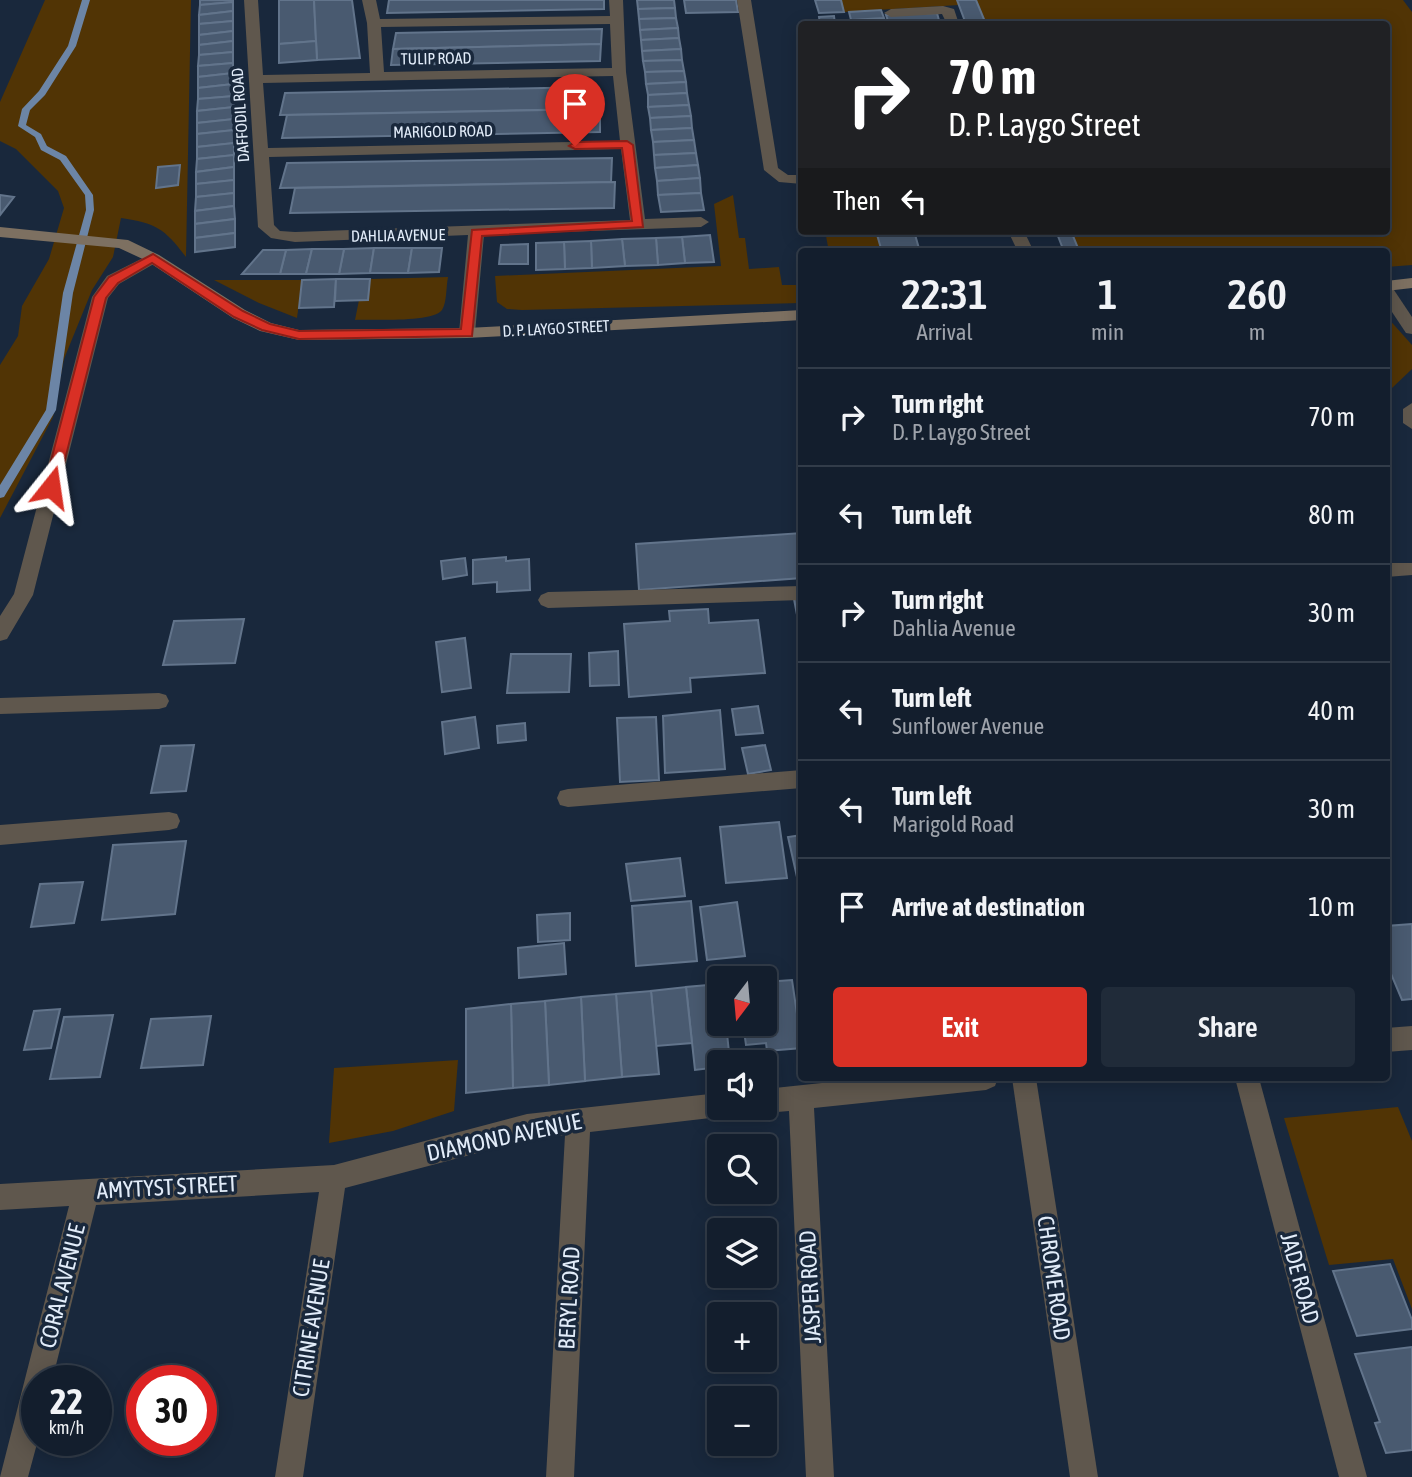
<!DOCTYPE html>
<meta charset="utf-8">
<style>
body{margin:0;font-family:"Asap Condensed",sans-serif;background:#202b39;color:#f1f3f6;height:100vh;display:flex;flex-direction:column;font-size:26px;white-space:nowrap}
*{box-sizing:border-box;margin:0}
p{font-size:23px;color:#9da2aa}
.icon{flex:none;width:38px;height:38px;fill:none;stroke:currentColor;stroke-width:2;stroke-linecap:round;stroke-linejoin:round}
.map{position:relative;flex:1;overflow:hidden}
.details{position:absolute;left:798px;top:248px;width:592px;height:833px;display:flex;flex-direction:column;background:#131e2d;border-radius:7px;box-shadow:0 4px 18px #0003,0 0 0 2px #323c49}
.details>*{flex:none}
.banner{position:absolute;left:798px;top:21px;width:592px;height:214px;border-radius:7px;box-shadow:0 4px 18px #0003,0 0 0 2px #323c49;background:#202124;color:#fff;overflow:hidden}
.needle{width:46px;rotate:196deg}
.tools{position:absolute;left:707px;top:966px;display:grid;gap:14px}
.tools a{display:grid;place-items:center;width:70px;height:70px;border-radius:7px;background:#131e2d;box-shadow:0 4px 18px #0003,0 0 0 2px #323c49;font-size:35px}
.speed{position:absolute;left:21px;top:1365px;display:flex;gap:14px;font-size:35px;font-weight:700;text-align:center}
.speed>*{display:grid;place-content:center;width:91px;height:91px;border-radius:50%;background:#131e2d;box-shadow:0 4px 18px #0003,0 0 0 2px #323c49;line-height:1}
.speed small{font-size:18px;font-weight:400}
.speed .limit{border:10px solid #d22;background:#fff;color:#111}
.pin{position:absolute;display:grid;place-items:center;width:60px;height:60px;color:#fff;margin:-72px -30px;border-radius:50% 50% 50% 0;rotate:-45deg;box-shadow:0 0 7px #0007}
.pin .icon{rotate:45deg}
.me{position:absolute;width:77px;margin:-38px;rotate:15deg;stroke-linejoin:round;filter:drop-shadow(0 0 5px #0008)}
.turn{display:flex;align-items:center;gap:24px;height:147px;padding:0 35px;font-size:32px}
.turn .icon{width:91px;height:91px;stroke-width:2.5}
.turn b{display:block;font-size:49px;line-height:60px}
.then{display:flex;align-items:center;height:66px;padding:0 35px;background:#0003;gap:14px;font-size:26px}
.eta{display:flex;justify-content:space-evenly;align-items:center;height:119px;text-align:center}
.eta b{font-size:42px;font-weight:600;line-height:49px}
.button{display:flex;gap:14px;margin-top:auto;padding:14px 35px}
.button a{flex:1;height:80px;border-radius:7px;background:#d93025;color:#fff;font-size:28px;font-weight:600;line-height:80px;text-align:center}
.button a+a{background:#202b39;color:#f1f3f6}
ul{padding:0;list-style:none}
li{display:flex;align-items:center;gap:21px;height:98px;padding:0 35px;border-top:2px solid #323c49}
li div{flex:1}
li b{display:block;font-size:26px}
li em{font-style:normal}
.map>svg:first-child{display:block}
.green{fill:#513405}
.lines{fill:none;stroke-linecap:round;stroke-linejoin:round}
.stream{fill:#6c85a6;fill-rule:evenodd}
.building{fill:#495a70;stroke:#62748b;stroke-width:2}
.service{fill:#5f574d;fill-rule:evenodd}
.minor{fill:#5f574d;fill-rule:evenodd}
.secondary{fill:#7d7061;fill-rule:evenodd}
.route{fill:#d93025;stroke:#8d1f18;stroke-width:2}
.labels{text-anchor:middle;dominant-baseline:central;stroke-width:7;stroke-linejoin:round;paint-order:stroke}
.far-street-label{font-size:16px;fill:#e2ecf9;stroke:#19283c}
.near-street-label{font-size:23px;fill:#e2ecf9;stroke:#19283c}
</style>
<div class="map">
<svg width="1412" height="1477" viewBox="0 0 1412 1477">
<rect width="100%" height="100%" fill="#19283c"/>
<g class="green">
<path d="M 45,0 L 191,0 L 186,257 C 165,229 156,223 121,218 L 113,257 L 92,290 L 64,359 L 53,417 L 0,518 L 0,365 L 18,336 L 22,306 L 49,259 L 64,208 L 58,191 L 16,149 L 0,141 L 0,102 Z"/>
<polygon points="841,0 957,0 959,5 844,12"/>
<polygon points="976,0 1403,0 1412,12 1412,265 1386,267 1386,252 1080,252 1071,231 1386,231 1386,24 986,24"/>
<polygon points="733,195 739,238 745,238 749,269 779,267 782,285 801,285 801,303 522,310 507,309 497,302 495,276 721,266 714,204"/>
<polygon points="877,233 882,252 829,252 826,236"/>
<path d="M 448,277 C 446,287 447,302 442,310 C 433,323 372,319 355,320 L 359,300 L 368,299 L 370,279 Z"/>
<polygon points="214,280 302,280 297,318 259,303"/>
<polygon points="1386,316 1412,345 1412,369 1392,388 1386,379"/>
<polygon points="458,1060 454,1111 393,1131 329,1143 334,1068"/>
<polygon points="1398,1107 1412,1141 1412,1309 1393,1259 1329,1265 1284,1118"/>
</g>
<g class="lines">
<polygon class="stream" points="82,0 90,0 76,46 45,95 30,110 26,125 41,134 47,146 66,156 93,195 94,210 73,293 56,410 4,497 0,498 0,485 46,410 63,293 86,210 85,195 60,160 41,150 35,137 18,126 22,109 39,91 68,46"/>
</g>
<g class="building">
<polygon points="200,0 233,0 233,2 200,5"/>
<polygon points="279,0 314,0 316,41 279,44"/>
<polygon points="314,0 352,0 360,58 317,60"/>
<polygon points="389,0 604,0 604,9 387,13"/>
<polygon points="637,0 674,0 675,8 638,9"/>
<polygon points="684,0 736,0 738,12 686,13"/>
<polygon points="815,0 841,0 844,12 819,13"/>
<polygon points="957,0 976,0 986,24 966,24"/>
<polygon points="233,2 233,11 199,15 200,5"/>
<polygon points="675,8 676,18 639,19 638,9"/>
<polygon points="881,10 884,18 851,20 849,12"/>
<polygon points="233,11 233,21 199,24 199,15"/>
<polygon points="937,13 940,24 889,24 886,15"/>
<polygon points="834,16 835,24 820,24 819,17"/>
<polygon points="676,18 678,28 640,30 639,19"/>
<polygon points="233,21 233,31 199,35 199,24"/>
<polygon points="678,28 679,38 641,40 640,30"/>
<polygon points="602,29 601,44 393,49 396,33"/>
<polygon points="233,31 233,41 199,45 199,35"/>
<polygon points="679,38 681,49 642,51 641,40"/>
<polygon points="233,41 233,52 199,55 199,45"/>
<polygon points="316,41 317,60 279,63 279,44"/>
<polygon points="601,44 600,61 391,65 393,49"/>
<polygon points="681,49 682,60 643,61 642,51"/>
<polygon points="233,52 233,63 198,66 199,55"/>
<polygon points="682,60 684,71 645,72 643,61"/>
<polygon points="233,63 233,73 198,77 198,66"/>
<polygon points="684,71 686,82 646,84 645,72"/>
<polygon points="233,73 233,84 198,88 198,77"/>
<polygon points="686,82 687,93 648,95 646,84"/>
<polygon points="233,84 234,96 198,99 198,88"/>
<polygon points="593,87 592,109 280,115 285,93"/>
<polygon points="687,93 689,105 648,107 648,95"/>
<polygon points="234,96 234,107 197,111 198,99"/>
<polygon points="689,105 691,116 650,118 648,107"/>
<polygon points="234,107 234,119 197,123 197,111"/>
<polygon points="600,109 600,132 282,138 287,115"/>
<polygon points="691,116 692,128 651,130 650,118"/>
<polygon points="234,119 234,130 197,134 197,123"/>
<polygon points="692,128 694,140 653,142 651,130"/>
<polygon points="234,130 234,143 197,147 197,134"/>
<polygon points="694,140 696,153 654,155 653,142"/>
<polygon points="234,143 234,155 197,159 197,147"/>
<polygon points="696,153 698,165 655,168 654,155"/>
<polygon points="234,155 234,167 196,172 197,159"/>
<polygon points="612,158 611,182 280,188 287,163"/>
<polygon points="180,165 178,185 156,188 158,167"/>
<polygon points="698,165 700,178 657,181 655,168"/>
<polygon points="234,167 234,180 196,184 196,172"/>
<polygon points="700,178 701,193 658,195 657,181"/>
<polygon points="234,180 234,193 196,197 196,184"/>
<polygon points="615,182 614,208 290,213 295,188"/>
<polygon points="234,193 234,206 195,211 196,197"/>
<polygon points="701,193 704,210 661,212 658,195"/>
<polygon points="0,195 14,197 0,215"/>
<polygon points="234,206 235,219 195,224 195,211"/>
<polygon points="235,219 235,233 195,238 195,224"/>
<polygon points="876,231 914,231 920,252 882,252"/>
<polygon points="1056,231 1071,231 1078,248 1063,249"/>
<polygon points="235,233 235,247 195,252 195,238"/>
<polygon points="710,235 714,262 685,263 682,237"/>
<polygon points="682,237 685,263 658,265 656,238"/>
<polygon points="656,238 658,265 625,266 622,239"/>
<polygon points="622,239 625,266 592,268 591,241"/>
<polygon points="591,241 592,268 565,269 564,242"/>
<polygon points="564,242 565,269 536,270 536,243"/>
<polygon points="528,244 528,264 499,264 501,245"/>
<polygon points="374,248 370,273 339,274 344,249"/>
<polygon points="374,248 412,248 408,273 370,273"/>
<polygon points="412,248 442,248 439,272 408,273"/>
<polygon points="312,249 306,274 280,274 286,250"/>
<polygon points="312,249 344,249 339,274 306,274"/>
<polygon points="263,250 286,250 280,274 242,274"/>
<polygon points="336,279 334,307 299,308 302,280"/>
<polygon points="336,279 370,279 368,300 335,301"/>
<polygon points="802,533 802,578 639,590 636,544"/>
<polygon points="506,557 506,561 529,559 530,590 497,592 497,582 473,584 473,560"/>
<polygon points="465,558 467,575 443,579 441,561"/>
<polygon points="802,598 802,641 794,599"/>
<polygon points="708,609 709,623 758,620 765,673 690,678 691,692 629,697 624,624 670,621 669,611"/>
<polygon points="244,619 235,663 163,665 174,621"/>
<polygon points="465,638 471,688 442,692 436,642"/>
<polygon points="618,651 619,685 590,686 589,653"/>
<polygon points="511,654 571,654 569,692 507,693"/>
<polygon points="758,706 763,733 736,735 732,709"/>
<polygon points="720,710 725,769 665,773 663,716"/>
<polygon points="475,717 479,748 445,754 442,722"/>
<polygon points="656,717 659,780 620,782 617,718"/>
<polygon points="525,723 526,740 498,743 497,726"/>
<polygon points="194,745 186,791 151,793 161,746"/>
<polygon points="765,745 771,770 748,774 742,748"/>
<polygon points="779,822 787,878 726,883 720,827"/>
<polygon points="802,835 802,885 799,886 788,837"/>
<polygon points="186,841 175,914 102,920 113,845"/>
<polygon points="680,858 685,896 631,901 626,864"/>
<polygon points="83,882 74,923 31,927 40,884"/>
<polygon points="691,901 697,961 636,966 632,906"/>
<polygon points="737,902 745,956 707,960 700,907"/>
<polygon points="570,913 570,940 538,942 537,915"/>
<polygon points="1412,924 1412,999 1402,1000 1386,962 1386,926"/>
<polygon points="564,943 566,974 519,978 518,948"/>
<polygon points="792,980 802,1048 767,1051 766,1043 746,1045 743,1024 765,1024 765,982"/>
<polygon points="719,984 719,1024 726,1024 730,1062 719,1062 719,1067 695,1070 686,987"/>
<polygon points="686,987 692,1043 656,1046 651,991"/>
<polygon points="651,991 659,1074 622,1077 616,994"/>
<polygon points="616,994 622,1077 585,1081 581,997"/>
<polygon points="581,997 585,1081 549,1085 545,1001"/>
<polygon points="545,1001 549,1085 513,1088 511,1004"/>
<polygon points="511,1004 513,1088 466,1093 466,1009"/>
<polygon points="60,1009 51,1048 24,1050 34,1011"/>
<polygon points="113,1015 100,1077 50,1079 64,1017"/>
<polygon points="211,1016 203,1065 141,1068 151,1019"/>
<polygon points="1390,1264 1412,1320 1412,1329 1357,1336 1333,1271"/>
<polygon points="1412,1347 1412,1450 1386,1453 1375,1423 1380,1422 1355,1354"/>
</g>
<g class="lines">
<g class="service">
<polygon points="737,0 751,0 778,168 788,175 802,175 802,184 779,182 764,170"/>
<polygon points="943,6 954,9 959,24 947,24 942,14 891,17 884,13 891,9"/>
<polygon points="1008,231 1024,231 1034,252 1018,252"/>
<polygon points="1386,563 1412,563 1412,575 1386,577"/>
<polygon points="802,586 802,600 548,608 541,605 538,600 541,595 548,592"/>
<polygon points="802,770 802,788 568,807 560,805 557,798 560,791 568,789"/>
</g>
<g class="minor">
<path d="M 244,0 L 258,0 L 263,75 L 370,73 L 367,23 L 362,0 L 376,0 L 380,19 L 610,16 L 609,0 L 623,0 L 626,72 L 645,219 L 701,217 L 709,222 L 701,227 L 484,235 L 475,333 L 473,337 L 461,337 L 459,333 L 468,235 L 295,242 L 271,238 L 258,227 ZM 610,24 L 612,68 L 384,72 L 381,27 ZM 613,76 L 620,141 L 268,148 L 263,83 ZM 621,149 L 630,220 L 295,232 L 280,231 L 274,225 L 269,157 Z"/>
<polygon points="153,253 161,258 159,261 119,284 108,298 33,595 7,639 0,641 0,616 14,594 92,297 107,276"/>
<polygon points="1386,286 1392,287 1412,317 1412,334 1406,333 1386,303"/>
<polygon points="1412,403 1412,429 1403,423 1403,409"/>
<polygon points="159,693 166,695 169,701 166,707 159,709 0,714 0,698"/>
<polygon points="169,812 177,814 180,821 177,828 169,830 0,845 0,825"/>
<polygon points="1412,1026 1412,1050 1386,1052 1386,1028"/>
<polygon points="869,1078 998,1078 995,1086 986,1090 814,1108 834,1477 806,1477 789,1111 765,1113 755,1108 765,1108 765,1089"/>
<polygon points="1012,1078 1036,1078 1098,1477 1070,1477"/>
<polygon points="1235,1078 1259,1078 1367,1477 1339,1477"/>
<polygon points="719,1093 719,1108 730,1108 728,1114 719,1117 590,1132 574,1477 546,1477 565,1135 527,1140 345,1188 303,1477 275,1477 319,1192 96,1205 52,1381 37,1381 38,1440 28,1477 0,1477 69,1206 0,1210 0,1184 334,1165 527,1114"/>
</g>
<g class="secondary">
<polygon points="0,227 128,240 159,255 245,310 271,323 299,330 467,328 802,310 802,320 467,338 299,340 260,331 233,318 147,261 119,248 0,237"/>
<polygon points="1412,278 1412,288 1386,291 1386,281"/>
</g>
</g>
<polygon class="route" points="627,141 633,145 643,227 482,236 472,336 299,339 262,330 234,317 152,263 118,283 106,298 58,487 51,492 46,490 44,487 94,297 109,277 153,254 243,311 270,324 299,331 461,329 472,230 632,221 622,148 575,149 569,146 575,142"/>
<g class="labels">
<g class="far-street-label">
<text transform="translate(436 58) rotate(-1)">TULIP ROAD</text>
<text transform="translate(240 115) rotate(-94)">DAFFODIL ROAD</text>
<text transform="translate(443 131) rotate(-1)">MARIGOLD ROAD</text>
<text transform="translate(398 235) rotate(-1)">DAHLIA AVENUE</text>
<text transform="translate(556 328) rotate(-3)">D. P. LAYGO STREET</text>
</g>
<g class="near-street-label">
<text transform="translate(504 1137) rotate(-12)">DIAMOND AVENUE</text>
<text transform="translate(167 1187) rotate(-3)">AMYTYST STREET</text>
<text transform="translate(1054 1278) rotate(82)">CHROME ROAD</text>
<text transform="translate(1300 1278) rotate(75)">JADE ROAD</text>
<text transform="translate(62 1286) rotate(-76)">CORAL AVENUE</text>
<text transform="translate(810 1287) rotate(-93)">JASPER ROAD</text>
<text transform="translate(569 1298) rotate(-87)">BERYL ROAD</text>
<text transform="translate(311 1328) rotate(-81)">CITRINE AVENUE</text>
</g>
</g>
</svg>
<div class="tools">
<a><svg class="needle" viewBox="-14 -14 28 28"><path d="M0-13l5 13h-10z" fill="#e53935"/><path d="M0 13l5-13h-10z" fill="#9da2aa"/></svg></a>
<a><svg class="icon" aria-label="sound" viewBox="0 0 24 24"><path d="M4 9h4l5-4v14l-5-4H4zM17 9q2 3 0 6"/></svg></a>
<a><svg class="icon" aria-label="search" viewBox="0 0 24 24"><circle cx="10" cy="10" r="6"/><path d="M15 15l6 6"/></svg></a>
<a><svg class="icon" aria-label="layers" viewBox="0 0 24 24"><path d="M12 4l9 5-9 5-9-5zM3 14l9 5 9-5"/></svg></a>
<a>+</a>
<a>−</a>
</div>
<div class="speed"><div>22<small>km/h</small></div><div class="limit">30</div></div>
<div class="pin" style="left:575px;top:146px;background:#d93025"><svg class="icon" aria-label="arrive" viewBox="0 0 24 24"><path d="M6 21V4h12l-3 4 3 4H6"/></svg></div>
<svg class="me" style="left:51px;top:487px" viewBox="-20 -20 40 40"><path d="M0-17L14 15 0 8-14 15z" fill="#d93025" stroke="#fff" stroke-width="4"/></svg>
<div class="banner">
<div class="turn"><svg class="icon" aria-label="right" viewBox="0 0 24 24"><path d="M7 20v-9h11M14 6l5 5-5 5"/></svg><div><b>70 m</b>D. P. Laygo Street</div></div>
<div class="then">Then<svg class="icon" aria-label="left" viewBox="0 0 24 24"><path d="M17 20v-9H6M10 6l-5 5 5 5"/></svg></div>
</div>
<section class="details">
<div class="eta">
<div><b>22:31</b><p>Arrival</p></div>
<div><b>1</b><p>min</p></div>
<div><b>260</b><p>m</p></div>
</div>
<ul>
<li><svg class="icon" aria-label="right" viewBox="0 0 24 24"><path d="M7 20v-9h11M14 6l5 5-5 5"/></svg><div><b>Turn right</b><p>D. P. Laygo Street</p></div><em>70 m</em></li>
<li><svg class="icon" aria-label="left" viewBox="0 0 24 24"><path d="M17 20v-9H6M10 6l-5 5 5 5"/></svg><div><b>Turn left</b></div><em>80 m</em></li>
<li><svg class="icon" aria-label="right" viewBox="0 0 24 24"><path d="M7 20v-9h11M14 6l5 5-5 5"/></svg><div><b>Turn right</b><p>Dahlia Avenue</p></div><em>30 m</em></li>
<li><svg class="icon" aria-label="left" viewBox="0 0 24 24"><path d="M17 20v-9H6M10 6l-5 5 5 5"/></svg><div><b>Turn left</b><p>Sunflower Avenue</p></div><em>40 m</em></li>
<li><svg class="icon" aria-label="left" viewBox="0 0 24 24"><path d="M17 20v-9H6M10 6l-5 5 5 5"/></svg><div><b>Turn left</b><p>Marigold Road</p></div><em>30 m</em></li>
<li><svg class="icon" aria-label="arrive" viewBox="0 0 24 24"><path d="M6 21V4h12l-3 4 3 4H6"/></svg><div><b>Arrive at destination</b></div><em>10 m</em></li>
</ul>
<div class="button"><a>Exit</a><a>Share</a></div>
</section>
</div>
